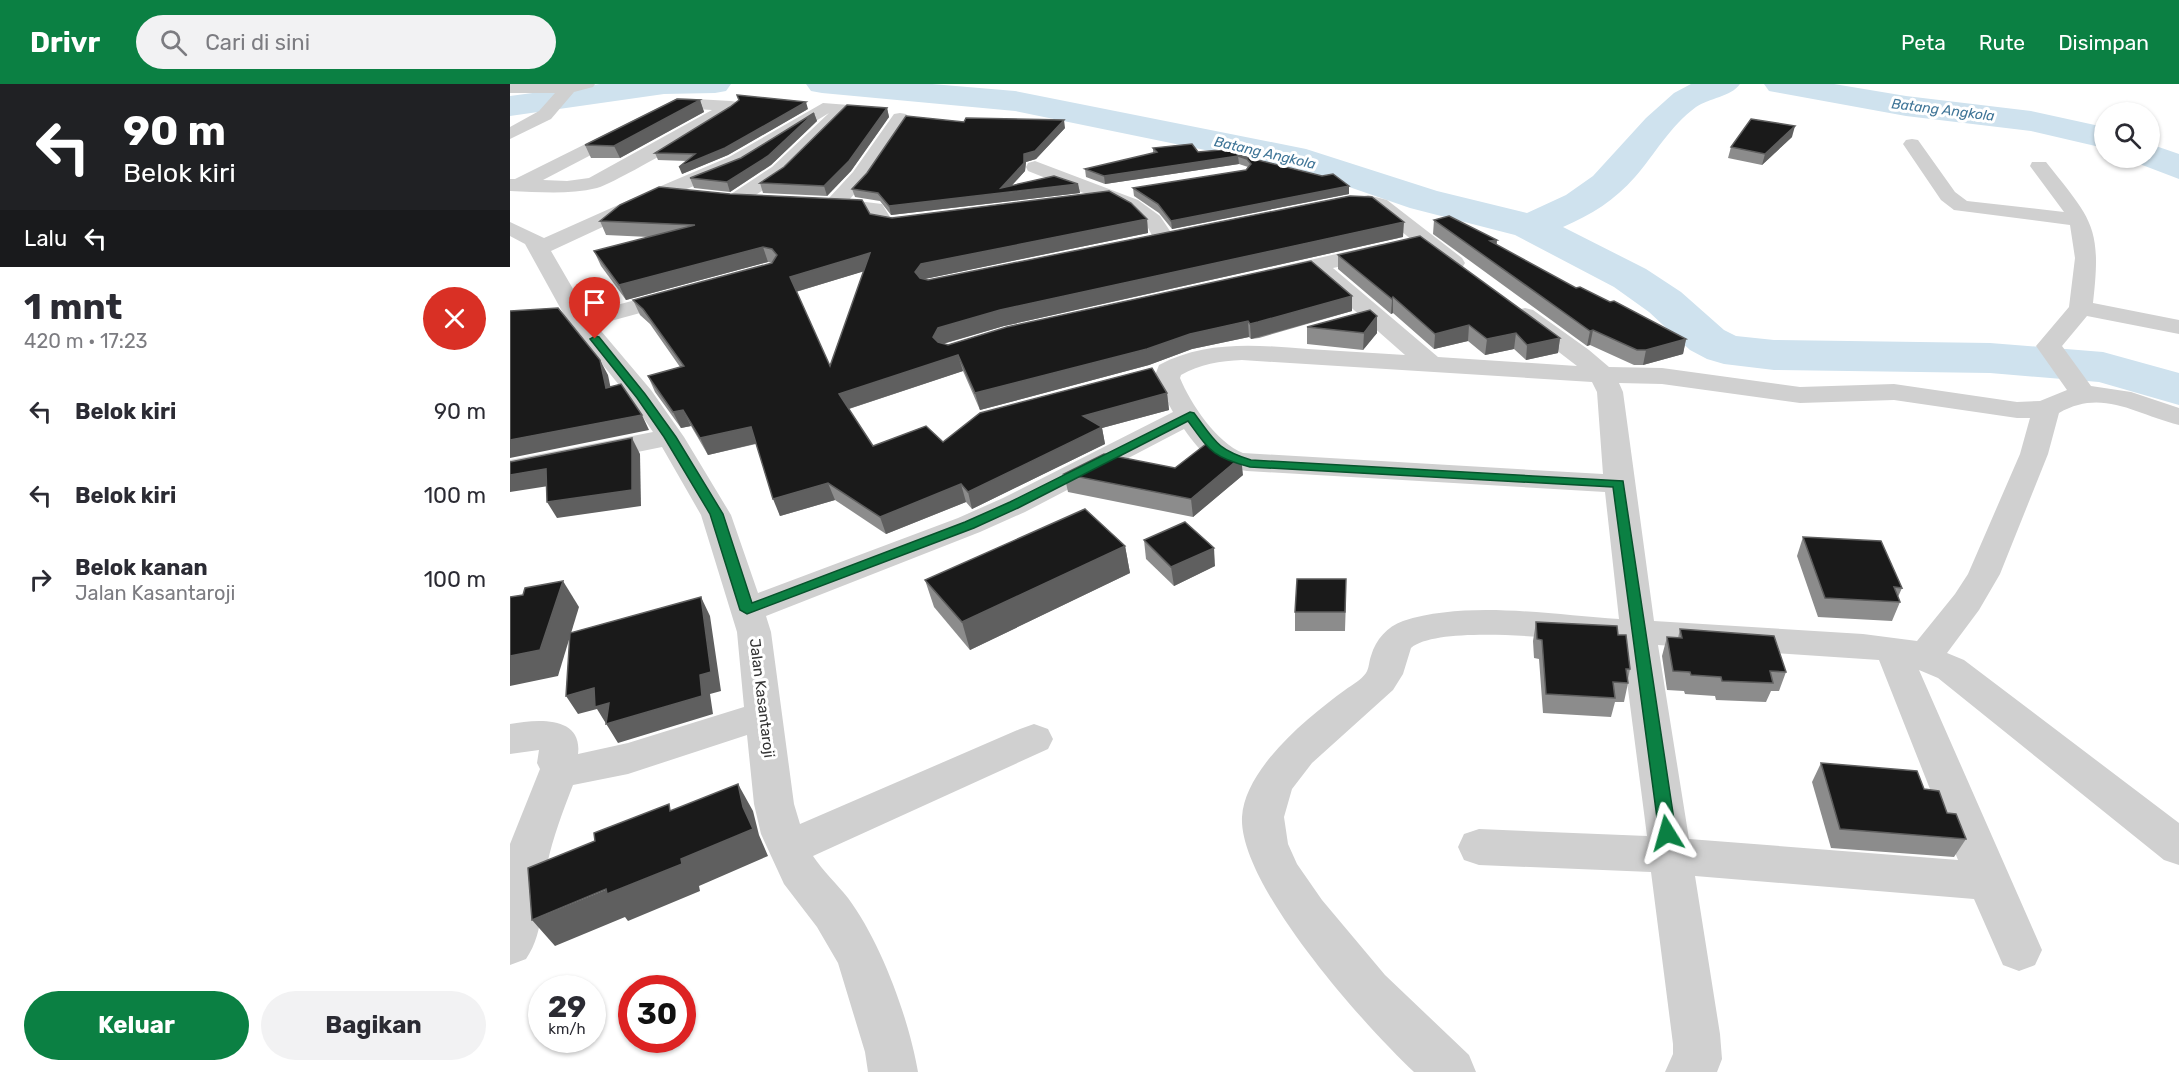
<!DOCTYPE html>
<html lang="id">
<meta charset="utf-8">
<style>
body{margin:0;font-family:Rubik,sans-serif;background:#f2f2f3;color:#2b2b33;height:100vh;display:flex;flex-direction:column;font-size:22px;white-space:nowrap}
*{box-sizing:border-box;margin:0}
p{font-size:20px;color:#7c7c81}
.icon{flex:none;width:33px;height:33px;fill:none;stroke:currentColor;stroke-width:2;stroke-linecap:round;stroke-linejoin:round}
.map{position:relative;flex:1;overflow:hidden}
.details{display:flex;flex-direction:column;background:#fff;width:510px}
.details>*{flex:none}
.top-card{background:#202124;color:#fff;overflow:hidden}
.fabs{position:absolute;left:1584px;top:18px;display:grid;gap:12px}
.fabs a{display:grid;place-items:center;width:66px;height:66px;border-radius:50%;background:#fff;box-shadow:0 2px 4px #0004;font-size:30px}
.speed{position:absolute;left:18px;top:891px;display:flex;gap:12px;font-size:30px;font-weight:700;text-align:center}
.speed>*{display:grid;place-content:center;width:78px;height:78px;border-radius:50%;background:#fff;box-shadow:0 2px 4px #0004;line-height:1}
.speed small{font-size:15px;font-weight:400}
.speed .limit{border:9px solid #d22;background:#fff;color:#111}
.pin{position:absolute;display:grid;place-items:center;width:51px;height:51px;color:#fff;margin:-62px -26px;border-radius:50% 50% 50% 0;rotate:-45deg;box-shadow:0 0 6px #0007}
.pin .icon{rotate:45deg}
.me{position:absolute;width:66px;margin:-33px;rotate:352deg;stroke-linejoin:round;filter:drop-shadow(0 0 4px #0008)}
.turn{display:flex;align-items:center;gap:21px;height:126px;padding:0 24px;font-size:27px}
.turn .icon{width:78px;height:78px;stroke-width:2.5}
.turn b{display:block;font-size:42px;line-height:51px}
.then{display:flex;align-items:center;height:57px;padding:0 24px;background:#0003;gap:12px;font-size:22px}
.round{display:grid;place-items:center;flex:none;width:63px;height:63px;border-radius:32px;background:#f2f2f3}
.head{display:flex;align-items:center;justify-content:space-between;height:102px;padding:0 24px}
h1{font-size:36px;font-weight:700;line-height:45px}
.action{display:flex;gap:12px;margin-top:auto;padding:12px 24px}
.action a{flex:1;height:69px;border-radius:36px;background:#0b8043;color:#fff;font-size:24px;font-weight:700;line-height:69px;text-align:center}
.action a+a{background:#f2f2f3;color:#2b2b33}
ul{padding:0;list-style:none}
li{display:flex;align-items:center;gap:18px;height:84px;padding:0 24px}
li div{flex:1}
li b{display:block;font-size:22px}
li em{font-style:normal}
header{display:flex;align-items:center;gap:36px;box-sizing:border-box;height:84px;padding:0 30px;background:#0b8043;color:#fff}
header strong{font-size:28px}
nav{display:flex;gap:33px;margin-inline-start:auto;font-size:21px}
.search{width:420px;height:54px;background:#f2f2f3;display:flex;align-items:center;gap:15px;box-sizing:border-box;padding:0 21px;border-radius:33px;color:#7c7c81;font-size:22px}
main{display:flex;flex:1;min-height:0}
.map>svg:first-child{display:block}
.lines{fill:none;stroke-linecap:round;stroke-linejoin:round}
.river{fill:#cfe2ee;fill-rule:evenodd}
.street{fill:#d0d0d0;fill-rule:evenodd}
.wall{fill:#8c8c8c;fill-rule:evenodd}
.shaded-wall{fill:#5f5f5f}
.building{fill:#1a1a1a;stroke:#5f5f5f;stroke-width:1.5;fill-rule:evenodd}
.route{fill:#0b8043;stroke:#07532c;stroke-width:1.5}
.labels{text-anchor:middle;dominant-baseline:central;stroke-width:6;stroke-linejoin:round;paint-order:stroke}
.far-water-label{font-size:14px;font-style:italic;fill:#3f7597;stroke:#fff}
.street-label{font-size:15px;fill:#333;stroke:#fff}
</style>
<header>
<strong>Drivr</strong>
<div class="search"><svg class="icon" aria-label="search" viewBox="0 0 24 24"><circle cx="10" cy="10" r="6"/><path d="M15 15l6 6"/></svg>Cari di sini</div>
<nav><a>Peta</a><a>Rute</a><a>Disimpan</a></nav>
</header>
<main>
<section class="details">
<div class="top-card">
<div class="turn"><svg class="icon" aria-label="left" viewBox="0 0 24 24"><path d="M17 20v-9H6M10 6l-5 5 5 5"/></svg><div><b>90 m</b>Belok kiri</div></div>
<div class="then">Lalu<svg class="icon" aria-label="left" viewBox="0 0 24 24"><path d="M17 20v-9H6M10 6l-5 5 5 5"/></svg></div>
</div>
<div class="head"><div><h1>1 mnt</h1><p>420 m · 17:23</p></div><a class="round" style="background:#d93025;color:#fff"><svg class="icon" aria-label="close" viewBox="0 0 24 24"><path d="M6 6l12 12M18 6L6 18"/></svg></a></div>
<ul>
<li><svg class="icon" aria-label="left" viewBox="0 0 24 24"><path d="M17 20v-9H6M10 6l-5 5 5 5"/></svg><div><b>Belok kiri</b></div><em>90 m</em></li>
<li><svg class="icon" aria-label="left" viewBox="0 0 24 24"><path d="M17 20v-9H6M10 6l-5 5 5 5"/></svg><div><b>Belok kiri</b></div><em>100 m</em></li>
<li><svg class="icon" aria-label="right" viewBox="0 0 24 24"><path d="M7 20v-9h11M14 6l5 5-5 5"/></svg><div><b>Belok kanan</b><p>Jalan Kasantaroji</p></div><em>100 m</em></li>
</ul>
<div class="action"><a>Keluar</a><a>Bagikan</a></div>
</section>
<div class="map">
<svg width="1669" height="988" viewBox="0 0 1669 988">
<rect width="100%" height="100%" fill="#fff"/>
<g class="lines">
<g class="river">
<polygon points="90,0 221,0 216,7 205,9 154,10 0,32 0,12"/>
<path d="M 296,0 L 422,0 L 505,7 L 796,65 L 927,107 L 1017,129 L 1056,111 L 1083,92 L 1136,34 L 1164,9 L 1181,0 L 1230,0 C 1221,13 1199,14 1186,23 C 1160,42 1145,70 1125,93 C 1105,116 1081,131 1053,143 L 1136,185 L 1171,208 L 1214,246 L 1226,252 L 1264,256 L 1480,259 L 1593,268 L 1669,289 L 1669,321 L 1589,298 L 1480,289 L 1264,286 L 1214,280 L 1197,275 L 1180,266 L 1139,228 L 1104,203 L 1005,151 L 900,124 L 787,85 L 505,27 L 312,9 L 301,7 Z"/>
<polygon points="1254,0 1324,0 1396,12 1521,27 1594,43 1594,64 1521,47 1396,32 1270,9 1259,7"/>
<polygon points="1640,60 1669,70 1669,95 1627,79 1624,74 1640,74"/>
</g>
<g class="street">
<polygon points="0,0 85,0 83,3 64,8 41,35 0,55 0,43 29,27 45,9 0,9"/>
<path d="M 168,14 L 221,17 L 227,18 L 229,22 C 222,32 102,101 87,104 C 58,111 29,108 0,107 L 0,95 L 5,95 ZM 171,24 L 202,26 L 79,94 L 57,97 L 33,96 Z"/>
<polygon points="313,19 339,21 341,25 276,91 232,120 218,120 215,116 218,112 262,83 319,29 233,81 158,113 144,113 141,109 144,105 219,73"/>
<polygon points="390,29 396,30 399,34 357,96 339,116 372,120 380,133 409,131 416,133 419,137 416,141 376,145 365,142 357,129 304,123 301,119 304,115 319,114 343,88 384,30"/>
<path d="M 1402,55 L 1408,56 L 1445,108 L 1457,117 L 1554,128 L 1520,82 L 1522,78 L 1536,78 C 1582,136 1592,142 1583,219 L 1669,236 L 1669,250 L 1577,232 L 1552,262 L 1581,302 L 1621,308 L 1669,324 L 1669,341 C 1625,330 1592,304 1549,329 L 1538,370 L 1490,490 L 1469,526 L 1437,569 L 1454,576 L 1669,739 L 1669,781 L 1654,776 L 1428,594 L 1409,586 L 1532,866 L 1525,881 L 1509,887 L 1493,881 L 1464,815 L 1185,792 L 1210,950 L 1212,975 L 1207,988 L 1155,988 L 1163,970 L 1163,960 L 1141,788 L 969,781 L 954,776 L 948,763 L 954,750 L 969,745 L 1137,752 L 1112,559 C 1068,557 931,539 901,564 L 893,590 L 883,606 L 802,679 L 782,705 L 774,733 L 778,760 L 787,780 L 812,816 L 875,891 L 959,971 L 966,988 L 904,988 C 855,942 729,802 732,733 C 735,684 798,633 835,606 C 842,601 851,596 856,589 C 859,585 859,577 861,572 C 866,555 877,543 893,537 C 959,516 1041,531 1109,535 L 1095,408 L 737,387 C 704,382 692,371 674,345 L 515,428 L 470,448 L 256,532 L 261,548 L 284,720 L 290,740 L 510,645 L 524,640 L 538,645 L 543,655 L 538,665 L 303,772 C 313,787 327,800 338,814 C 371,858 399,935 408,988 L 358,988 L 355,968 L 328,879 L 307,843 L 274,800 L 251,750 L 244,720 L 237,651 L 118,690 L 63,701 C 53,727 43,753 37,781 C 30,813 36,846 16,875 L 0,881 L 0,760 L 30,685 L 27,679 L 29,666 L 0,670 L 0,640 C 26,635 73,631 68,670 L 118,659 L 234,623 L 227,548 L 191,431 L 152,363 L 0,394 L 0,376 L 143,348 L 122,317 L 58,238 L 15,160 L 0,152 L 0,138 L 34,154 L 126,113 L 140,113 L 143,117 L 140,121 L 41,167 L 77,229 L 170,204 L 178,206 L 182,211 L 178,216 L 86,241 L 141,306 L 174,353 L 221,431 L 248,509 L 448,434 L 493,414 L 663,328 L 644,294 L 649,281 C 695,256 747,261 798,265 C 830,267 863,269 895,271 L 802,189 L 763,198 L 755,196 L 752,191 L 755,186 L 871,160 L 879,162 L 882,167 L 879,172 L 823,184 L 928,273 L 1067,282 L 1007,236 L 1003,231 L 1007,226 L 1015,224 L 1023,226 L 1079,266 L 1099,283 L 1152,284 L 1290,303 L 1384,300 L 1507,318 L 1530,317 L 1557,306 L 1526,262 L 1559,223 L 1565,174 L 1560,141 L 1444,126 L 1431,116 L 1393,60 L 1396,56 ZM 732,276 L 1082,298 L 1087,308 L 1093,390 L 733,369 C 707,359 680,319 670,294 L 671,291 C 690,280 710,277 732,276 ZM 1109,299 L 1152,300 L 1290,319 L 1384,316 L 1507,334 L 1520,334 L 1510,370 L 1458,490 L 1445,510 L 1407,557 L 1353,550 L 1144,537 L 1113,308 ZM 1148,561 L 1369,576 L 1448,776 L 1179,755 Z"/>
<polygon points="525,77 628,116 650,132 666,156 663,161 655,162 647,161 636,140 614,125 518,87 516,83 518,79"/>
<polygon points="858,111 877,116 952,174 955,179 952,184 944,186 936,184 863,124 851,121 848,117 851,113"/>
</g>
</g>
<g class="wall">
<polygon points="190,16 194,28 110,74 81,74 75,61"/>
<polygon points="377,24 379,33 341,87 317,112 253,109 250,99"/>
<polygon points="298,25 218,71 172,90 177,77 148,76 145,69"/>
<polygon points="304,29 307,37 261,81 220,108 184,104 180,94 231,74"/>
<polygon points="454,38 555,44 526,75 516,78 515,87 502,101 568,100 570,109 381,131 370,117 345,113 342,105"/>
<polygon points="1282,53 1252,81 1218,74 1221,63"/>
<polygon points="643,64 728,71 839,102 839,110 662,145 649,129 624,112 623,104 736,86 738,83 729,80 595,100 576,93 575,85 643,69"/>
<path d="M 360,130 L 382,134 L 637,135 L 638,149 L 414,195 L 418,196 L 893,153 L 494,242 L 433,260 L 438,261 L 842,212 L 842,227 L 749,254 L 741,255 L 739,253 L 682,265 L 639,281 L 470,326 L 453,287 L 339,325 L 363,362 L 433,358 L 657,309 L 659,326 L 592,344 L 595,360 L 462,425 L 456,418 L 376,450 L 325,416 L 270,432 L 246,360 L 198,371 L 181,342 L 171,344 L 145,308 L 138,292 L 170,283 L 140,240 L 130,231 L 123,216 L 263,179 L 258,178 L 116,216 L 91,182 L 84,167 L 139,153 L 96,151 L 90,137 ZM 354,187 L 320,282 L 286,208 Z"/>
<polygon points="924,136 987,161 1066,204 1100,218 1176,255 1173,270 1133,281 1124,281 1080,261 1077,262 923,150"/>
<polygon points="828,171 1050,254 1048,269 1016,276 1004,265 975,271 958,257 924,265 883,229 881,230 828,185"/>
<polygon points="797,243 867,249 853,266 797,260"/>
<polygon points="665,384 733,391 683,433 558,408 554,390"/>
<polygon points="1293,453 1392,504 1388,513 1390,518 1382,537 1308,533 1287,472"/>
<polygon points="634,456 705,482 664,502 636,475"/>
<polygon points="615,462 620,489 460,566 424,523 415,496"/>
<polygon points="836,514 835,547 785,547 785,528"/>
<polygon points="1026,538 1108,551 1120,585 1118,595 1118,599 1114,618 1105,618 1101,633 1033,629 1029,575 1024,574 1023,557"/>
<polygon points="1170,545 1276,588 1269,607 1261,607 1256,618 1206,616 1205,612 1175,610 1174,607 1157,606 1152,572 1157,553 1168,554"/>
<polygon points="1311,679 1414,705 1437,729 1456,755 1444,773 1321,764 1302,698"/>
</g>
<g class="shaded-wall">
<polygon points="190,16 194,28 110,74 104,62"/>
<polygon points="296,18 298,25 218,71 172,90 169,83"/>
<polygon points="377,24 379,33 341,87 317,112 314,102"/>
<polygon points="304,29 307,37 261,81 220,108 217,98"/>
<polygon points="554,36 555,44 526,75 516,78 515,87 495,109 568,100 570,109 381,131 379,122 514,70"/>
<polygon points="1285,42 1282,53 1252,81 1255,70"/>
<polygon points="728,72 729,80 595,100 594,92"/>
<polygon points="839,102 839,110 662,145 661,137"/>
<polygon points="637,135 638,149 415,195 409,203 405,188 411,180"/>
<polygon points="894,138 893,153 494,242 432,260 427,268 423,253 428,244 490,226"/>
<polygon points="987,156 986,170 980,157"/>
<polygon points="253,163 258,178 116,216 109,201"/>
<polygon points="360,169 365,184 285,208 280,193"/>
<polygon points="842,212 842,227 741,255 740,240"/>
<polygon points="883,213 883,229 881,230 882,215"/>
<polygon points="867,232 867,249 853,266 854,249"/>
<polygon points="738,237 739,253 682,265 639,281 470,326 465,309 680,250"/>
<polygon points="959,241 958,257 924,265 925,250"/>
<polygon points="1083,246 1080,261 1077,262 1080,247"/>
<polygon points="1006,249 1004,265 975,271 977,255"/>
<polygon points="1050,254 1048,269 1016,276 1017,261"/>
<polygon points="1176,255 1173,270 1133,281 1136,266"/>
<polygon points="448,271 453,287 335,326 329,310"/>
<polygon points="90,276 98,291 104,320 96,304"/>
<polygon points="657,309 659,326 592,344 595,360 462,425 458,408 573,332"/>
<polygon points="173,326 181,342 171,344 163,328"/>
<polygon points="132,331 139,346 0,374 0,356"/>
<polygon points="241,343 248,359 198,371 190,354"/>
<polygon points="122,354 130,370 131,422 47,434 37,418"/>
<polygon points="731,373 733,391 683,433 681,415"/>
<polygon points="36,385 45,401 0,408 0,391"/>
<polygon points="318,399 325,416 270,432 263,415"/>
<polygon points="451,400 456,418 376,450 370,433"/>
<polygon points="615,462 620,489 460,566 452,538"/>
<polygon points="704,464 705,482 664,502 661,483"/>
<polygon points="53,497 69,523 48,592 0,602 0,572"/>
<polygon points="191,513 200,532 211,607 200,610 203,630 108,659 87,625 68,630 56,612 84,604 190,591"/>
<polygon points="228,700 243,727 249,751 258,772 189,802 190,807 118,837 115,833 45,862 22,836 171,775 233,723"/>
</g>
<g class="building">
<polygon points="227,11 296,18 215,64 169,83 185,70 145,69 220,23 229,16"/>
<polygon points="167,15 190,16 104,62 75,61"/>
<polygon points="337,21 377,24 339,77 314,102 250,99 274,83"/>
<polygon points="304,29 258,72 217,98 180,94 231,74"/>
<polygon points="396,32 454,38 456,34 554,36 525,67 514,70 514,79 491,104 544,92 568,100 379,122 368,109 342,105 357,89"/>
<polygon points="1241,35 1285,42 1255,70 1221,63"/>
<polygon points="682,60 688,68 721,65 728,71 812,92 823,90 839,102 661,137 648,120 623,104 736,86 741,80 737,75 728,72 594,92 575,85 647,68 643,64"/>
<path d="M 149,103 L 220,110 L 352,116 L 360,130 L 382,134 L 599,107 L 621,119 L 637,135 L 411,180 L 405,188 L 410,194 L 418,196 L 840,112 L 862,113 L 894,138 L 490,226 L 428,244 L 423,253 L 428,258 L 438,261 L 497,243 L 801,177 L 842,212 L 748,238 L 740,240 L 738,237 L 680,250 L 637,265 L 465,309 L 448,271 L 329,310 L 363,362 L 416,342 L 433,358 L 470,329 L 642,284 L 657,309 L 573,332 L 592,343 L 458,408 L 451,400 L 370,433 L 318,399 L 263,415 L 241,343 L 190,354 L 173,326 L 163,328 L 138,292 L 174,282 L 133,225 L 123,216 L 262,179 L 267,171 L 262,165 L 253,163 L 109,201 L 84,167 L 185,141 L 90,137 L 110,121 ZM 360,169 L 320,282 L 280,193 Z"/>
<polygon points="939,132 987,156 980,157 1066,204 1070,203 1100,218 1104,217 1176,255 1136,266 1127,266 1083,246 1080,247 924,136"/>
<polygon points="910,152 1050,254 1017,261 1006,249 977,255 959,241 925,250 883,213 882,215 828,171"/>
<polygon points="48,224 90,276 96,304 111,300 132,331 0,356 0,227"/>
<polygon points="860,226 867,232 854,249 797,243"/>
<polygon points="122,354 122,406 37,418 36,385 0,391 0,378"/>
<polygon points="696,360 731,373 681,415 554,390 594,370 665,384"/>
<polygon points="575,425 615,462 452,538 415,496"/>
<polygon points="675,438 704,464 661,483 634,456"/>
<polygon points="1293,453 1371,457 1392,504 1384,503 1390,518 1315,514"/>
<polygon points="787,495 836,495 835,528 785,528"/>
<polygon points="53,497 30,566 0,572 0,513 13,511 15,504"/>
<polygon points="191,513 201,588 190,591 192,612 96,640 99,619 85,623 84,604 56,612 60,549"/>
<polygon points="1026,538 1107,542 1108,551 1116,551 1120,585 1116,585 1118,599 1103,598 1105,614 1036,610 1032,556 1027,555"/>
<polygon points="1170,545 1264,552 1276,588 1260,587 1263,599 1212,597 1211,593 1181,591 1180,588 1163,587 1157,553 1172,554"/>
<polygon points="1311,679 1407,687 1414,705 1429,707 1437,729 1446,730 1456,755 1330,745"/>
<polygon points="228,700 233,723 243,745 171,775 172,780 97,810 96,805 22,836 18,784 85,757 84,749 159,720 160,727"/>
</g>
<path class="route" d="M 85,252 L 89,253 L 135,310 L 166,353 L 213,430 L 242,519 L 455,438 L 500,418 L 680,328 L 684,329 C 705,357 706,365 741,376 L 1113,397 L 1166,749 L 1163,754 L 1157,756 L 1151,754 L 1149,749 L 1103,403 L 740,383 C 702,373 700,367 678,337 L 508,424 L 464,444 L 237,530 L 230,526 L 200,430 L 154,353 L 127,314 L 80,255 Z"/>
<g class="labels">
<g class="far-water-label">
<text transform="translate(1433 26) rotate(7)">Batang Angkola</text>
<text transform="translate(755 69) rotate(13)">Batang Angkola</text>
</g>
<g class="street-label">
<text transform="translate(252 614) rotate(83)">Jalan Kasantaroji</text>
</g>
</g>
</svg>
<div class="fabs">
<a><svg class="icon" aria-label="search" viewBox="0 0 24 24"><circle cx="10" cy="10" r="6"/><path d="M15 15l6 6"/></svg></a>
</div>
<div class="speed"><div>29<small>km/h</small></div><div class="limit">30</div></div>
<div class="pin" style="left:85px;top:255px;background:#d93025"><svg class="icon" aria-label="arrive" viewBox="0 0 24 24"><path d="M6 21V4h12l-3 4 3 4H6"/></svg></div>
<svg class="me" style="left:1157px;top:749px" viewBox="-20 -20 40 40"><path d="M0-17L14 15 0 8-14 15z" fill="#0b8043" stroke="#fff" stroke-width="4"/></svg>
</div>
</main>
